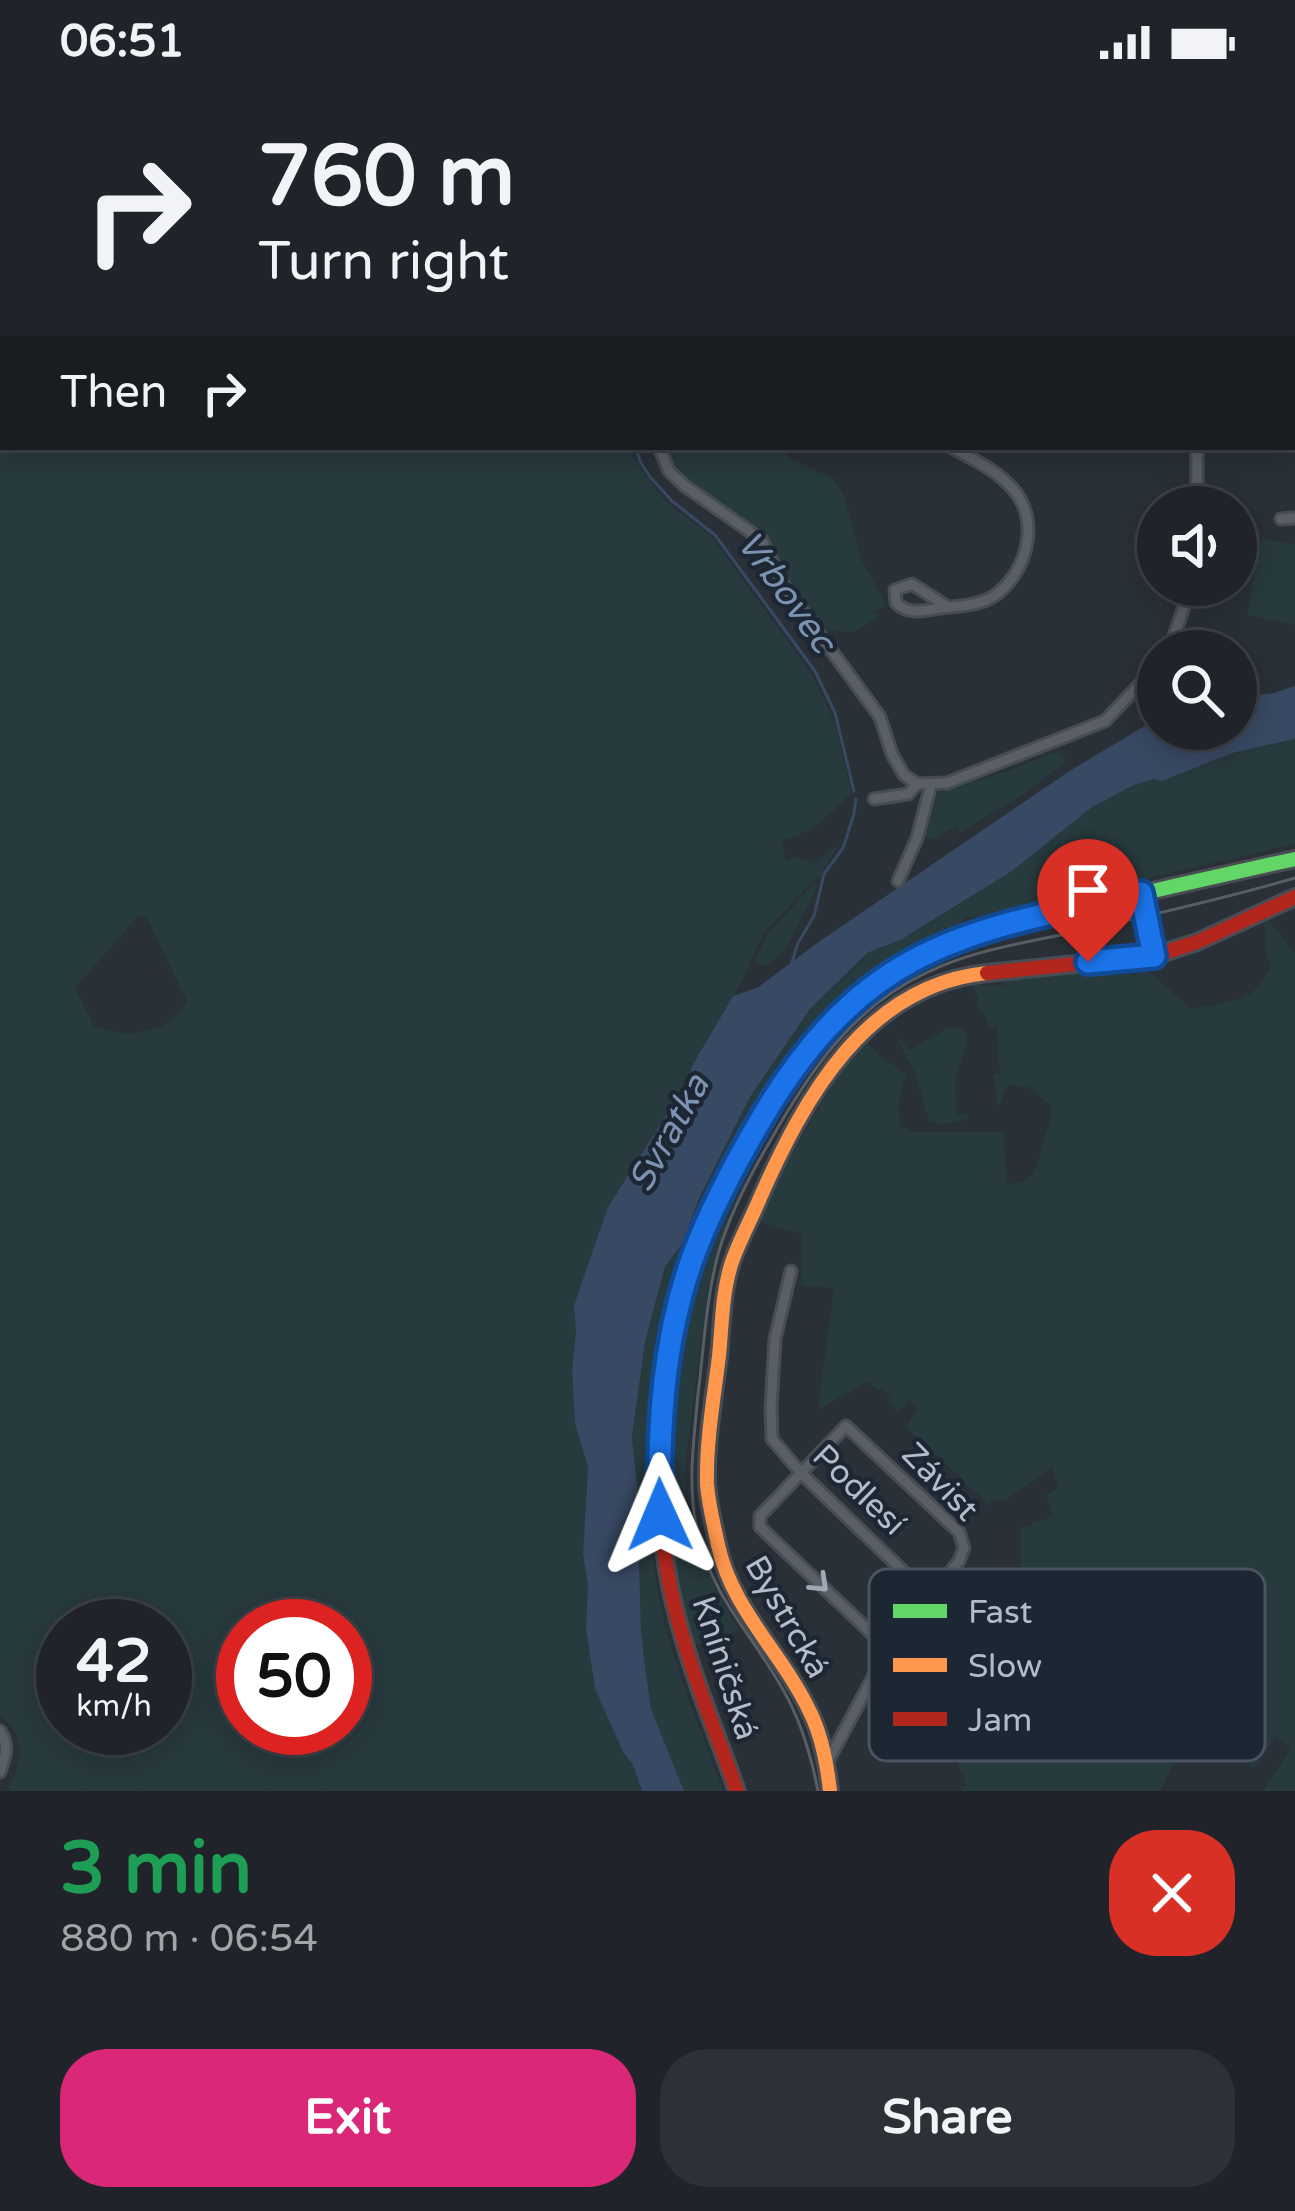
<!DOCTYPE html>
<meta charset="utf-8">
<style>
body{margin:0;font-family:"Varela Round",sans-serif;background:#2d3036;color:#f1f3f6;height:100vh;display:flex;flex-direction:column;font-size:45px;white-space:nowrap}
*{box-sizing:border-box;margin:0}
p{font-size:39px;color:#a2a4a8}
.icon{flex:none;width:66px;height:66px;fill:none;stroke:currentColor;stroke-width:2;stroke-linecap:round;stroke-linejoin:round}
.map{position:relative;height:1707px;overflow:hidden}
.panel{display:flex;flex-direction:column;background:#20242a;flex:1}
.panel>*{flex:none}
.banner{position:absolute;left:0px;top:0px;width:1296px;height:366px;box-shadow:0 6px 30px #0003,0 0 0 3px #3d4147;background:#20242a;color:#f1f3f6;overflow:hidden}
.buttons{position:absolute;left:1137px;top:402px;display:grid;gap:24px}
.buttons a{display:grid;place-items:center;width:120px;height:120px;border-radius:50%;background:#20242a;box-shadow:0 6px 30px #0003,0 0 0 3px #3d4147;font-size:60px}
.speed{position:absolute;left:36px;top:1515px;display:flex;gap:24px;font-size:60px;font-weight:700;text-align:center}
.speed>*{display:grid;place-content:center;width:156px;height:156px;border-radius:50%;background:#20242a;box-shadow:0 6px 30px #0003,0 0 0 3px #3d4147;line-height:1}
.speed small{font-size:30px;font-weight:400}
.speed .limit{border:18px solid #d22;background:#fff;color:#111}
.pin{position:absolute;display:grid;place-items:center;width:102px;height:102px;color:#fff;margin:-123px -51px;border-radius:50% 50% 50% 0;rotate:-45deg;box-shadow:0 0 12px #0007}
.pin .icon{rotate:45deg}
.me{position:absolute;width:132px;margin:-66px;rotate:359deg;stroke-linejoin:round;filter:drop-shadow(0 0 9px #0008)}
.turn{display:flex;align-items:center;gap:42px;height:252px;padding:0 60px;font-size:54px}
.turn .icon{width:156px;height:156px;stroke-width:2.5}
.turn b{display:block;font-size:84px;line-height:102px}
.then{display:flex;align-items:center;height:114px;padding:0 60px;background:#0003;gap:24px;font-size:45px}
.round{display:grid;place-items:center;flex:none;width:126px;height:126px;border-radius:48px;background:#2d3036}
.headline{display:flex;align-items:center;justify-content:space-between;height:204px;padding:0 60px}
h1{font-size:72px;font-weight:800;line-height:90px;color:#1e9e55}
.primary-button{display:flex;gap:24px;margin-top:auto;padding:24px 60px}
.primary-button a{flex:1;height:138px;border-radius:48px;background:#db2777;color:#fff;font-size:48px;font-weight:800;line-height:138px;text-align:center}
.primary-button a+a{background:#2d3036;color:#f1f3f6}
.status{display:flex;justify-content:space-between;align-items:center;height:84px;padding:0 60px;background:#20242a;direction:ltr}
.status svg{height:33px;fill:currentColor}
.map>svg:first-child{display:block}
.green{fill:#273a3e;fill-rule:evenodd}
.water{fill:#384963}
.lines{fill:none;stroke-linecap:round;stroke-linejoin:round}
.stream{stroke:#384963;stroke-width:3}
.street-casing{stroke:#484c53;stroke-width:15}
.fast-casing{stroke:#484c53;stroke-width:20}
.slow-casing{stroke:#484c53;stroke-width:20}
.jam-casing{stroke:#484c53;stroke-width:20}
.street{stroke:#5a5e66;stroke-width:9}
.fast{stroke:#63d668;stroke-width:14}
.slow{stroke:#ff974d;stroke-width:14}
.jam{stroke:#b3261e;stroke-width:14}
.tram{stroke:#595d64;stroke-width:3}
.oneway{stroke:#a2a9b5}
.route-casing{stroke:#114b97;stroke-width:30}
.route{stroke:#1a73e8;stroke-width:21}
.labels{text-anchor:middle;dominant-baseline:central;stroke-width:9;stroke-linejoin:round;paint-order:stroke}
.street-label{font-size:33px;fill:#b4bcc9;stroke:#1d2633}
.water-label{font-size:36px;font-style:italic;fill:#7c92b1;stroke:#1d2633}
.key{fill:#1d2633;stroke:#4a5360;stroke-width:3}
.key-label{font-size:33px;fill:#b4bcc9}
</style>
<div class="status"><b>06:51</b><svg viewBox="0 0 49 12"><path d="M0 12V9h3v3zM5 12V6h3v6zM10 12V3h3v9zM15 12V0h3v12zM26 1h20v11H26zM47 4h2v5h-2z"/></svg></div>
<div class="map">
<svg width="1295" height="1707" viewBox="0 0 1295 1707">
<rect width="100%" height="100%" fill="#2a3038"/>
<g class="green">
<path d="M 3,141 L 3,363 L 629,363 L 631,371 L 665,417 L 711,452 L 813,592 L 834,637 L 852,709 C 825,734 816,746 781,757 L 786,777 L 796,773 L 813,780 L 837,762 L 820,793 L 811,798 L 763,850 L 744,893 L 692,982 L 687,998 L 608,1123 L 574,1221 L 576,1248 L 572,1286 L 575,1340 L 588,1383 L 583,1469 L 588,1502 L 586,1544 L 595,1605 L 623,1668 L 633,1681 L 642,1707 L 11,1707 L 9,1703 C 23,1676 27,1652 0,1632 L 0,145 ZM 139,831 L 147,834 L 188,919 L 164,943 L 130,950 L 95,944 L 75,904 ZM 63,1542 L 165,1542 L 165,1644 L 63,1644 ZM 243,1542 L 345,1542 L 345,1644 L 243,1644 Z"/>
<polygon points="663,363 781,363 790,375 833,394 845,415 861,475 887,522 873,527 878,534 852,548 839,548 837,545 824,550 787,498 777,478 778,476 758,445 678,392"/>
<polygon points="1262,454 1295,461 1295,541 1247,531"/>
<path d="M 1295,655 L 1295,760 L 976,834 L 966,833 L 960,841 C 916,862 873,886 837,919 C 799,955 772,999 746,1044 C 663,1187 634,1325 655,1490 C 664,1562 699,1638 723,1707 L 684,1707 L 651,1625 L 645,1582 L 641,1546 L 637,1401 L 632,1353 L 645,1258 L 665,1183 L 683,1158 L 700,1112 L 750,1013 L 810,925 L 867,869 L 902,855 L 1012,787 L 1092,723 L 1134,701 L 1154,695 L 1162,697 L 1232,669 Z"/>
<path d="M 1055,668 L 1062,670 L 1066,678 L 1022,711 L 957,750 L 959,744 C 947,743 941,753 930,756 L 925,752 L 939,707 L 1005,688 Z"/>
<polygon points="815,799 818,801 785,867 766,882 754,879 767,850"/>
<path d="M 1267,835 L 1295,869 L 1295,1707 L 1263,1707 L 1292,1663 L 1275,1653 L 1254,1684 L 1244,1677 L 1251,1663 L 1239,1656 L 1232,1669 L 1215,1664 L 1185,1678 L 1175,1675 L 1160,1707 L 961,1707 L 966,1702 L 964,1690 L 957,1680 L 971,1669 L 910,1637 L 932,1597 L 945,1604 L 951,1593 L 927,1574 L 988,1500 L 1003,1510 L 1021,1487 L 1021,1444 L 1053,1432 L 1046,1412 L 1059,1404 L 1052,1384 L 1003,1417 L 995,1414 L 989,1421 L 906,1343 L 918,1323 L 909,1316 L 898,1328 L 888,1317 L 890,1314 L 881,1304 L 877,1306 L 868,1297 L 818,1326 L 834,1204 L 801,1201 L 802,1150 L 761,1138 L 764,1118 L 841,985 L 866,957 L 881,973 L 906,989 L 898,1022 L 901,1042 L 912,1048 L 1003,1048 L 1007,1101 C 1040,1094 1034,1090 1042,1061 C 1048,1042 1051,1044 1051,1022 L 1029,1003 L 1008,1001 L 998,1023 L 993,990 L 1000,989 L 997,943 L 990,943 L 983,928 L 977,922 L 979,917 L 972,900 L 1006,902 L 993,893 C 1024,890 1110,876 1133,892 L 1143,888 L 1152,890 L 1190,924 C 1229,919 1257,920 1272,878 L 1267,876 L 1264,839 Z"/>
<path d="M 958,943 L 965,948 L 968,956 C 957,987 951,997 958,1031 L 967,1030 L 968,1035 L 937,1041 L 936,1038 L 929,1037 L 915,989 L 898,957 L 901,955 L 909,967 L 946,945 Z"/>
<path d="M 743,1085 L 749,1089 L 730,1128 L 708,1205 L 684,1391 L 687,1426 L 692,1428 C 701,1478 713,1503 739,1546 L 694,1561 C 644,1389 660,1244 743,1085 Z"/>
</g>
<polygon class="water" points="1295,602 1295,655 1232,669 1162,697 1154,695 1134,701 1092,723 1012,787 902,855 867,869 810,925 750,1013 700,1112 683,1158 665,1183 645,1258 632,1353 637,1401 641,1546 645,1582 651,1625 684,1707 642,1707 633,1681 623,1668 595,1605 586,1544 588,1502 583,1470 588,1383 575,1340 572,1286 576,1248 574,1221 608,1123 687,998 692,982 733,912 757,904 820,857 1071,686 1143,643 1158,638 1158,645 1236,645 1236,613 1274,609"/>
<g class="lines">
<g class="stream">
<polyline points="0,125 3,122"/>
<polyline points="636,363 640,377 650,393 672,417 715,451 815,587 835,629 854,707"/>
<polyline points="792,878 798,859 814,832 824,790 843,764 854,730 856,715"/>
</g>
<defs>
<g id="street">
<polyline points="601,0 613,3"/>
<polyline points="1157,0 1162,3"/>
<polyline points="896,3 898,0"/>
<polyline points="1293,62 1295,63"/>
<polyline points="1295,232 1295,236"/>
<polyline points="659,363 669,387 685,402 762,456 785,503 880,633 892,670 904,691 917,700 947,699 1105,637 1158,581"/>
<polyline points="1197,363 1197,423"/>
<polyline points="1281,435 1295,434"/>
<path d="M 948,523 L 912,500 L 895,506 L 896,519 C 909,531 923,527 940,524 C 957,522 979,522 994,512 C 1027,489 1041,437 1013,405 C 996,385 973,376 951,363"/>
<polyline points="1169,567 1186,517 1189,501"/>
<polyline points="874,715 908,710 917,700"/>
<polyline points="898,797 917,754 931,701"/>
<polyline points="791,1187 775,1255 771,1324 772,1355 801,1389 929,1512"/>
<path d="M 0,1647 C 10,1661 5,1673 0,1688"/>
<polyline points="827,1679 888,1565 959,1477 964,1464 959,1448 846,1342 760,1432 760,1443 888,1565"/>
</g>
<path id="fast" d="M 660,1342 C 665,1231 704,1130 761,1035 C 805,964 857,901 934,867 C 978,847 1026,837 1073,826 C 1147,808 1221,791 1295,775"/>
<g id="slow">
<polyline points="1293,345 1295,346"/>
<polyline points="1141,809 1154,872"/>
<path d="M 830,1707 C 827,1680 822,1652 810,1628 C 783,1570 732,1526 718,1461 C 714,1441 708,1419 707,1399 C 706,1357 714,1313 719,1272 C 722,1242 722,1210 731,1181 C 738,1159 751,1136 760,1114 C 804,1014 866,901 987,889"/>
</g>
<g id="jam">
<polyline points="768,0 770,3"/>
<polyline points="987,889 1154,872 1197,858 1295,813"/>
<path d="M 660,1342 C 657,1402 660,1462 674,1520 C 689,1584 715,1645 737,1707"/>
</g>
</defs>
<use href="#street" class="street-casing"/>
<use href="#fast" class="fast-casing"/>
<use href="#slow" class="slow-casing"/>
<use href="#jam" class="jam-casing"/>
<use href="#street" class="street"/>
<use href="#fast" class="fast"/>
<use href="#slow" class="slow"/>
<use href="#jam" class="jam"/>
<path class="tram" d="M 818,1707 C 811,1671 801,1636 782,1604 C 750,1547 712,1514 697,1446 C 687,1401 694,1355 698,1310 C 704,1263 706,1213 719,1167 C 730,1129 749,1093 769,1059 C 808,990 851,924 926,889 C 972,866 1025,859 1074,848 C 1148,832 1222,815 1295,794"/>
</g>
<defs><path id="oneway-chevron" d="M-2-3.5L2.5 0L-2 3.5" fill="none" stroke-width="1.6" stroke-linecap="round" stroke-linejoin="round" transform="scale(3)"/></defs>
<use class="oneway" href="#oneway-chevron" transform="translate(820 1500) rotate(44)"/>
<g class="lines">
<defs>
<path id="route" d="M 660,1431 C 658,1344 663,1253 694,1170 C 712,1122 737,1076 763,1032 C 801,968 848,911 914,876 C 983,839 1065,827 1141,809 L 1154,872 L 1088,878"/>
</defs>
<use href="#route" class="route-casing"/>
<use href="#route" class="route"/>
</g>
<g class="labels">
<g class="street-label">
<text transform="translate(940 1398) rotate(46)">Závist</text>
<text transform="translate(859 1406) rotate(44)">Podlesí</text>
<text transform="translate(787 1533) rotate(60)">Bystrcká</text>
<text transform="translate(725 1584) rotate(72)">Kníničská</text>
</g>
<g class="water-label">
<text transform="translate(786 508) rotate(54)">Vrbovec</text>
<text transform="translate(669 1049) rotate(-61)">Svratka</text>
</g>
</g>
<rect x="869" y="1485" width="396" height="192" rx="18" class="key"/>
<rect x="893" y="1520" width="54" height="14" fill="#63d668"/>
<rect x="893" y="1574" width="54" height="14" fill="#ff974d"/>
<rect x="893" y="1628" width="54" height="14" fill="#b3261e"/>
<g class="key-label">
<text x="968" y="1539">Fast</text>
<text x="968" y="1593">Slow</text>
<text x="968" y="1647">Jam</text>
</g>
</svg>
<div class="buttons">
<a><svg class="icon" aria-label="sound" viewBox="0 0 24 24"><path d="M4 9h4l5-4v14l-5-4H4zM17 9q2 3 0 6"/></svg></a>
<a><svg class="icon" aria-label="search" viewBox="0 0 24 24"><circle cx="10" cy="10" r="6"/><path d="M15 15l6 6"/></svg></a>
</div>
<div class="speed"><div>42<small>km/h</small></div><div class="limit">50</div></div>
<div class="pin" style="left:1088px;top:878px;background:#d93025"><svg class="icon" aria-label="arrive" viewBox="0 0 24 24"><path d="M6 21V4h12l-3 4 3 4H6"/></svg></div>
<svg class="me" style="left:660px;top:1431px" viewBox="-20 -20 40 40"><path d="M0-17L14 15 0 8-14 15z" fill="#1a73e8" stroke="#fff" stroke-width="4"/></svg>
<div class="banner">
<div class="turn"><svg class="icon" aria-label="right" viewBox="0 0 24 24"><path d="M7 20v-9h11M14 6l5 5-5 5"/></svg><div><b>760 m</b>Turn right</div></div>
<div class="then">Then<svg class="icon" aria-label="right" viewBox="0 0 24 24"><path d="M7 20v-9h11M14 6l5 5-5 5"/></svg></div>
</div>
</div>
<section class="panel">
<div class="headline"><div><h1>3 min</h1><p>880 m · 06:54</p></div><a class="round" style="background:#d93025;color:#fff"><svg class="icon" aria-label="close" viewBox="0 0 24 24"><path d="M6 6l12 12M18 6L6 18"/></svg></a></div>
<div class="primary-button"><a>Exit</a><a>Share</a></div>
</section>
